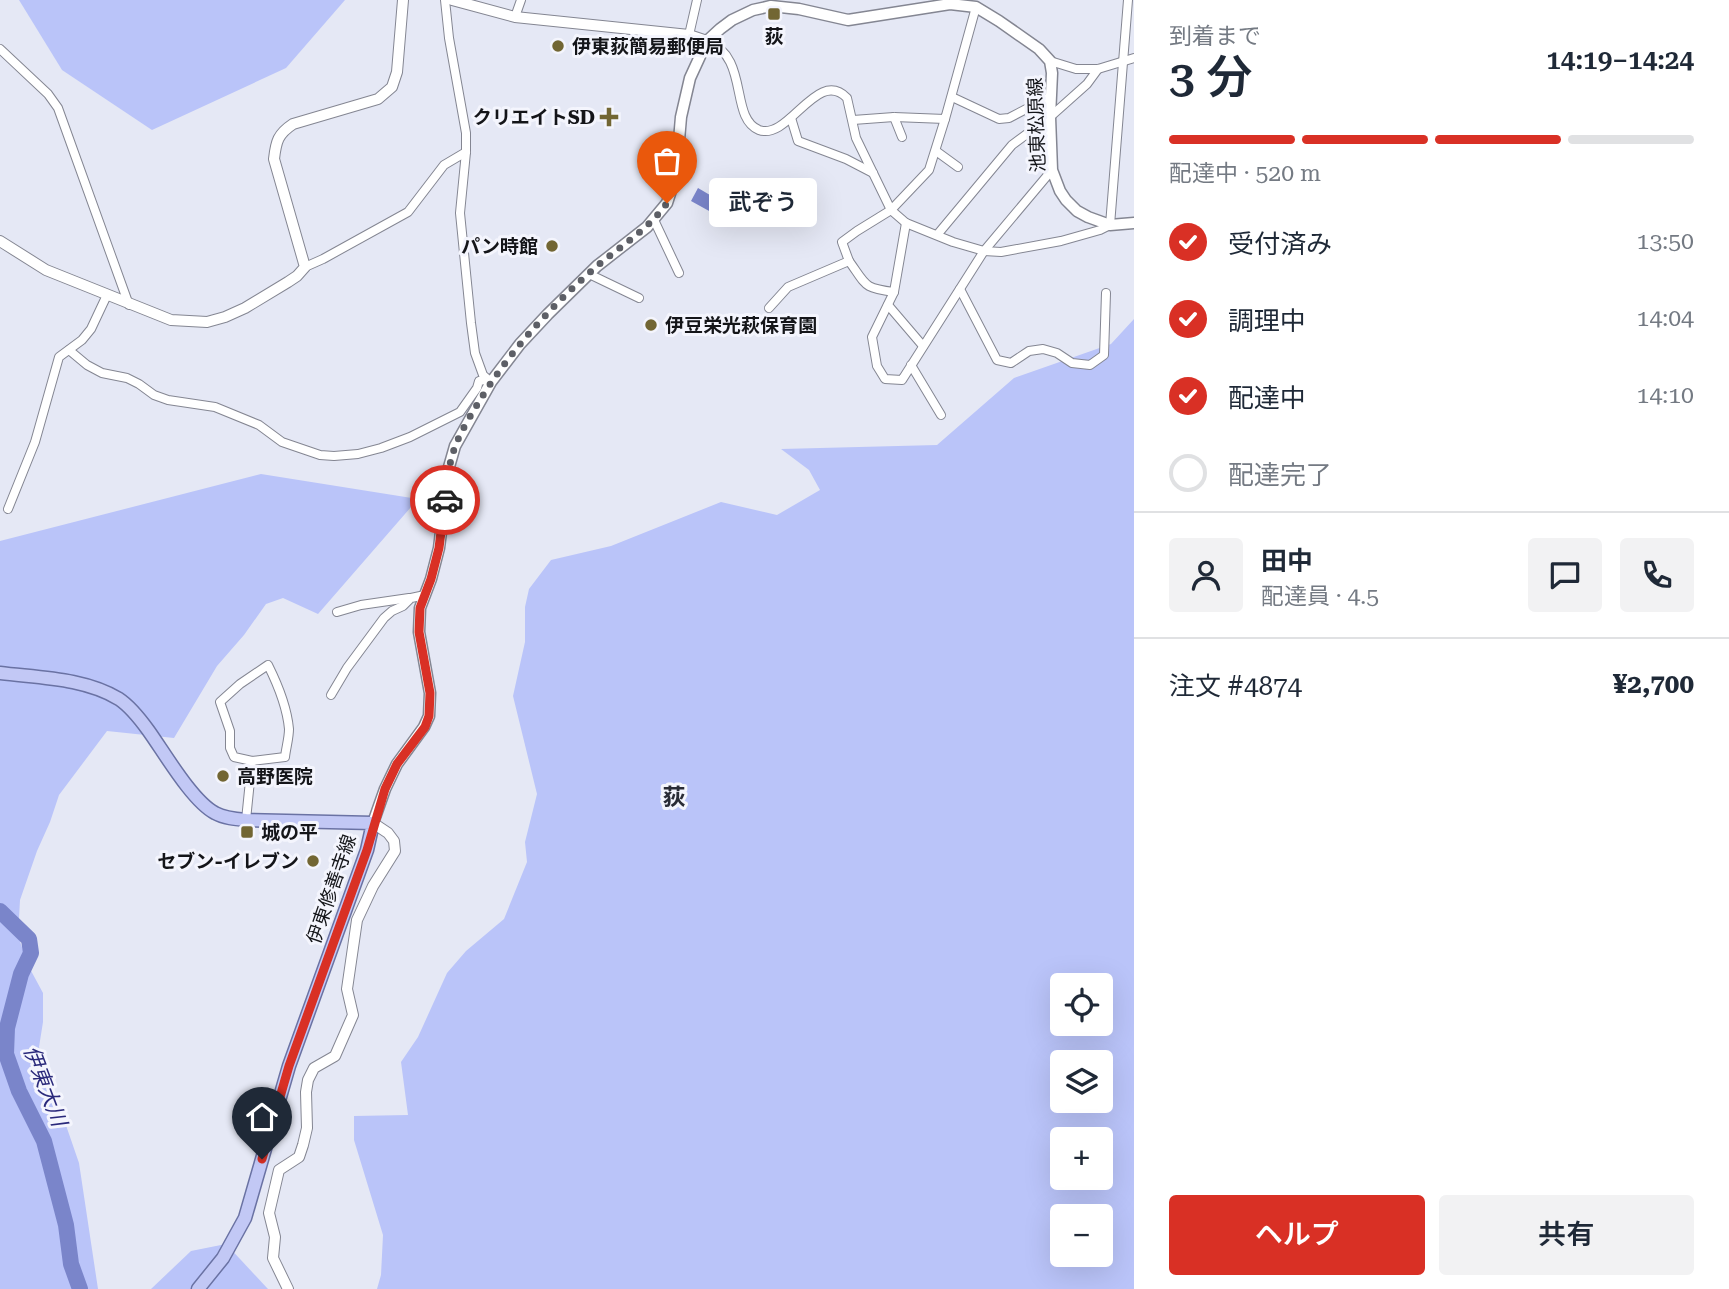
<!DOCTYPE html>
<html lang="ja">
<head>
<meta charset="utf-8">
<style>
	body { margin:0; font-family:"Roboto Serif","Noto Sans JP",serif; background:#f2f2f3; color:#1f2937; height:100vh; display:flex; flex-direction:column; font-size:26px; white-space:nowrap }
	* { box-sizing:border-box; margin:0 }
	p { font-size:23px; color:#747a83 }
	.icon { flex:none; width:38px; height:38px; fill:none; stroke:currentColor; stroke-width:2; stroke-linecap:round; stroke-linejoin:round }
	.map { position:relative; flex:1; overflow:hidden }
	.panel { display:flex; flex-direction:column; background:#fff; width:595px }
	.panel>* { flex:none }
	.fabs { position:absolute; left:1050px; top:973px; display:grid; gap:14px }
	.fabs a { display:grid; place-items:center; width:63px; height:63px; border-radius:7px; background:#fff; box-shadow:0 7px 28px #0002; font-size:35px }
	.pin { position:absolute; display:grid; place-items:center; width:60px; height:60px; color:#fff; margin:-72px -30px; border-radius:50% 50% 50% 0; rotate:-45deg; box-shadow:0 0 7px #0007 }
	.pin .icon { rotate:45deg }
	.courier { position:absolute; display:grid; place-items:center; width:70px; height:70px; margin:-35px; border:5px solid #d93025; border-radius:50%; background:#fff; color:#222; box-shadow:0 2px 9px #0007 }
	.bubble { position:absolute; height:49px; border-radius:7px; background:#fff; box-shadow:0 7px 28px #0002; font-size:23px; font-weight:600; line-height:49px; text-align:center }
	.head em { font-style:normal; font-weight:600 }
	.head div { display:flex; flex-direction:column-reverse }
	.head { display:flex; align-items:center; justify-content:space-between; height:119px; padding:0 35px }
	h1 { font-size:46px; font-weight:600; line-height:52px }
	.bar { display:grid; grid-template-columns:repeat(4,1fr); gap:10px 7px; align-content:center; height:84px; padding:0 35px }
	.bar i { height:9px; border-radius:5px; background:#e0e1e3 }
	.bar .current { background:#d93025 }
	.bar p { grid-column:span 4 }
	.line { display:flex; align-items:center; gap:18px; padding:0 35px; border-top:2px solid #e0e1e3 }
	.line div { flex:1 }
	.round { display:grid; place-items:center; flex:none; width:74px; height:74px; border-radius:7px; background:#f2f2f3 }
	ol { padding:0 35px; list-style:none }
	li { display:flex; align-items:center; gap:21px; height:77px }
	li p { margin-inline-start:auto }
	li .icon { padding:7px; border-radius:50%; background:#d93025; color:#fff; stroke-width:4 }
	li:last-child { color:#747a83 }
	li i { width:38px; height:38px; border:4px solid #e0e1e3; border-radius:50% }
	.action { display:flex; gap:14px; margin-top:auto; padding:14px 35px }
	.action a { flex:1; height:80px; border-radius:7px; background:#d93025; color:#fff; font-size:28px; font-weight:600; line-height:80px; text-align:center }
	.action a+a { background:#f2f2f3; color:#1f2937 }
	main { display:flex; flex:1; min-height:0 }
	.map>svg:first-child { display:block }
	.green { fill:#bac4f9; fill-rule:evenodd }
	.water { fill:#7a85ca }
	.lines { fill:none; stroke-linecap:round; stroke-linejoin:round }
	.river { stroke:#7a85ca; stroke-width:16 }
	.minor-casing { stroke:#848692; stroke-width:10 }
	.tertiary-casing { stroke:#848692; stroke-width:12 }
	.secondary-casing { stroke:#848692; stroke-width:13 }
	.primary-casing { stroke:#6a72a3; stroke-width:15 }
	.minor { stroke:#fff; stroke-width:8 }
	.tertiary { stroke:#fff; stroke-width:10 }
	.secondary { stroke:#fff; stroke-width:10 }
	.primary { stroke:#c2c8f5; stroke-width:12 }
	.done { stroke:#5d5f66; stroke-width:7; stroke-dasharray:0 12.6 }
	.route { stroke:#d93025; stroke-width:9 }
	.poi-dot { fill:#726633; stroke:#f4f5fd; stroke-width:2.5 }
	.labels { text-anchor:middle; stroke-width:6; stroke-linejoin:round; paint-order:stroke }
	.poi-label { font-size:19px; font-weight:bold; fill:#141519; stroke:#f4f5fd; text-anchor:start }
	.street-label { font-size:19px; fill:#141519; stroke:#f4f5fd }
	.water-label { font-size:21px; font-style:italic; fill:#2a297b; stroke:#f4f5fd }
	.quarter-label { font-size:23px; font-weight:bold; fill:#2a2c36; stroke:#f4f5fd }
</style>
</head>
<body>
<main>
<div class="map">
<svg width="1134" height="1289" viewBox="0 0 1134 1289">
	<rect width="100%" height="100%" fill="#e5e8f5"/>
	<!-- green -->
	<g class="green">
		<polygon points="19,0 345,0 286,68 152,130 62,70"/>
		<path d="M 1134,319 L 1134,1289 L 377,1289 L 381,1275 L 383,1235 L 354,1140 L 354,1116 L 408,1115 L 401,1062 L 418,1037 L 447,973 L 466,951 L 504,919 L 527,862 L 525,842 L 537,794 L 513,696 L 525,642 L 525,607 L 529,589 L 551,560 L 611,546 L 721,502 L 777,515 L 820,490 L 809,470 L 781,449 L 937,445 L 1014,378 L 1111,344 ZM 1062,985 L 1101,985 L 1101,1024 L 1062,1024 ZM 1062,1062 L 1101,1062 L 1101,1101 L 1062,1101 ZM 1062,1139 L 1101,1139 L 1101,1178 L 1062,1178 ZM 1062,1216 L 1101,1216 L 1101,1255 L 1062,1255 Z"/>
		<polygon points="261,474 418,499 318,614 283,598 266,604 244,635 217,666 174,738 107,731 59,795 50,822 37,851 20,900 18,936 29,967 43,993 43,1022 39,1047 79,1163 98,1289 0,1289 0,541"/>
		<polygon points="226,1244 268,1289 151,1289 191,1251"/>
	</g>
	<!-- water -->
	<polygon class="water" points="698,188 727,205 720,217 691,201"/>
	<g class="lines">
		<!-- river -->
		<polyline class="river" points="0,911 29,939 31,953 21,974 7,1028 6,1054 19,1091 44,1141 66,1225 71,1264 80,1289"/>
		<!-- minor casing -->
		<g class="minor-casing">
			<g id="minor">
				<polyline points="445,0 449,38 466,133 466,152 460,213 471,323 475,353 483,375 490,381"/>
				<polyline points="515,17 521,0"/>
				<polyline points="689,35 697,0"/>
				<path d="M 707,41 C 750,57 729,118 759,130 C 789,141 817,67 847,98 L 856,138 L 873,173 L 891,210 L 906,223 L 953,242 L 984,251 L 1001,252 L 1061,241 L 1100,230 L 1110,225 L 1128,0"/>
				<polyline points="0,49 48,94 58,108 129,305"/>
				<polyline points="1050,61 1076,69 1098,69 1134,58"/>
				<polyline points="952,97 999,119 1009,118 1051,96"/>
				<polyline points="894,117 902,137"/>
				<polyline points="791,118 798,141 846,159 873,173"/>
				<polyline points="853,120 894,117 945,119 976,7"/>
				<polyline points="936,151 958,167"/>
				<polyline points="654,220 679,273"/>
				<polyline points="906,223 894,292 872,337 877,366 885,379 902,380 984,251 1052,170"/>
				<polyline points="937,235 1012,145 1050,117 1087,84 1098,69"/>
				<path d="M 849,261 C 867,286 863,288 894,292"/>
				<polyline points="305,267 323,259 408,212 444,165 466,152"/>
				<polyline points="589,274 639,298"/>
				<polyline points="960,289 997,360 1011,363 1029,351 1043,349 1057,353 1072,363 1090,365 1104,355 1106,293"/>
				<polyline points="888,305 923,346"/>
				<polyline points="769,308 788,287 849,261 842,242 857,231 891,210 929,170 945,119"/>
				<polyline points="69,350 87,365 102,373 127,378 139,384 154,395 168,400 215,407 259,425 282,442 320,455 334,456 358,454 381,448 410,437 460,412 477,388 479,381 485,380 491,382"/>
				<polyline points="911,365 941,415"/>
				<polyline points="8,509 35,442 59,357 82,340 91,329 107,295"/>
				<polyline points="337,612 361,605 409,598"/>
				<polyline points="331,695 347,668 384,618 392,611 403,606 411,598 425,595"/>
				<path d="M 246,820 L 252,761 L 234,757 L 230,748 L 230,731 L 220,702 L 240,684 L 268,665 C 278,685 287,707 289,729 C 289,738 286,748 285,757 L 252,761"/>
			</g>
		</g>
		<!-- tertiary casing -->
		<g class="tertiary-casing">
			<g id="tertiary">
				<polyline points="452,0 515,17 689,35 707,41"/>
				<path d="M 0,241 L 46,270 L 171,320 L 207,322 L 225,317 L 245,308 L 288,282 L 297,276 L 305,267 L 274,159 C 276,141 278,134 293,124 L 378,99 L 392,87 L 397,72 L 403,0"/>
				<polyline points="288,1289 273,1258 275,1237 269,1213 279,1170 299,1157 303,1145 307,1128 306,1092 308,1080 314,1068 335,1056 353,1015 347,989 357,920 373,886 395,851 394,841 388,833 373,823"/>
			</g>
		</g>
		<!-- secondary casing -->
		<g class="secondary-casing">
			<polyline id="secondary" points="373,823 385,789 397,764 424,727 429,716 430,693 419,632 420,608 431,579 439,548 449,467 455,446 491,382 520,344 548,314 597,266 647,227 667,203 676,175 681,117 690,78 707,41 720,29 732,20 753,10 771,6 799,9 848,20 950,4 976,7 999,21 1039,49 1050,61 1052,73 1050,117 1052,170 1060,191 1066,200 1077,211 1088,217 1110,225 1134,223"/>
		</g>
		<!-- primary casing -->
		<g class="primary-casing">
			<path id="primary" d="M 0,673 C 40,678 84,678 119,699 C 131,707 140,719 148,730 C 164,752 192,801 215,813 C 224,818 235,819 246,820 L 373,823 L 367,850 L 289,1066 L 245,1218 L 223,1258 L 198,1289"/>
		</g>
		<!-- minor -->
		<use href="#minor" class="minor"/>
		<!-- tertiary -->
		<use href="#tertiary" class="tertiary"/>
		<!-- secondary -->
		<use href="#secondary" class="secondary"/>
		<!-- primary -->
		<use href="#primary" class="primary"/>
	</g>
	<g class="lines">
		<!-- done -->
		<path class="done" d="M 445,500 C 448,482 448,465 455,447 C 460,433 469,418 477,405 C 508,353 550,307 596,267 C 620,246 648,230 667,203"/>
		<!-- route -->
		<polyline class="route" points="262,1159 289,1066 367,850 385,789 397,764 425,727 429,716 430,693 419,632 420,608 431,579 439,548 445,500"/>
	</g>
	<!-- markers -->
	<g class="poi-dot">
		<rect x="767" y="7" width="14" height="14" rx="3.5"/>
		<circle cx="558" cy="46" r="7"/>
		<path d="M605.5 106.5h7v7h7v7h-7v7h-7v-7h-7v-7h7z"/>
		<circle cx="552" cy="246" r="7"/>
		<circle cx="651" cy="325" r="7"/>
		<circle cx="223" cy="776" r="7"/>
		<rect x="240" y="825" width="14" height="14" rx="3.5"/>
		<circle cx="313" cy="861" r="7"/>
	</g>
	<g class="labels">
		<!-- poi labels -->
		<g class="poi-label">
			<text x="774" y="43" text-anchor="middle">荻</text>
			<text x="572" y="53">伊東荻簡易郵便局</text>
			<text x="595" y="124" text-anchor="end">クリエイトSD</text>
			<text x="538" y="253" text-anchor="end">パン時館</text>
			<text x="665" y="332">伊豆栄光萩保育園</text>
			<text x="237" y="783">高野医院</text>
			<text x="261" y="839">城の平</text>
			<text x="299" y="868" text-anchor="end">セブン-イレブン</text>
		</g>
		<!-- street labels -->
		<g class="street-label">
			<text transform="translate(1036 125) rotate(-92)" y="7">池東松原線</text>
			<text transform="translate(331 889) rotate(-71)" y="7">伊東修善寺線</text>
		</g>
		<!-- water labels -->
		<g class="water-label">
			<text transform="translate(45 1086) rotate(69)" y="7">伊東大川</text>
		</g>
		<!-- quarter labels -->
		<g class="quarter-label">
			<text x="674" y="805">荻</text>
		</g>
	</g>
</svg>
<div class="fabs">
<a><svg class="icon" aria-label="locate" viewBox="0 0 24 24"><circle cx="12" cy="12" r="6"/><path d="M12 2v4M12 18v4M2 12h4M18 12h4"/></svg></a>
<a><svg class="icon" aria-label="layers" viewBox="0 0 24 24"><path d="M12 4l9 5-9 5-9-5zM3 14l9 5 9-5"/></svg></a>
<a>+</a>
<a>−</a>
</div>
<div class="pin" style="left:667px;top:203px;background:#ea580c"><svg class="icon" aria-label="bag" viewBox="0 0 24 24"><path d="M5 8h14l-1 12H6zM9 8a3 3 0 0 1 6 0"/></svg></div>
<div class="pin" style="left:262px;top:1159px;background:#1f2937"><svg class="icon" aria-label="home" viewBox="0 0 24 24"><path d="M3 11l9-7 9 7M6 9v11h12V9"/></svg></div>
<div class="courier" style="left:445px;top:500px"><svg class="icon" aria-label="car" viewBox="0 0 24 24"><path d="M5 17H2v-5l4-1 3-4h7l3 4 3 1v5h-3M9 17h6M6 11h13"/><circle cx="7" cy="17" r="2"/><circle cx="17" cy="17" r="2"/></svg></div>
<div class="bubble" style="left:709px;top:178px;width:108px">武ぞう</div>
</div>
<section class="panel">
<div class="head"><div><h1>3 分</h1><p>到着まで</p></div><em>14:19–14:24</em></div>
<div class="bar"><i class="current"></i><i class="current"></i><i class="current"></i><i></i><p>配達中 · 520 m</p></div>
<ol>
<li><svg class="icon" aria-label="check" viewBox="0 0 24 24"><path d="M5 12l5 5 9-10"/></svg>受付済み<p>13:50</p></li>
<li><svg class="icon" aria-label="check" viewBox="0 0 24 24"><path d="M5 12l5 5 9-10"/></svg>調理中<p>14:04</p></li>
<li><svg class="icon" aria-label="check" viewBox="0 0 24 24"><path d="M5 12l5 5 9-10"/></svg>配達中<p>14:10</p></li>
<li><i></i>配達完了</li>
</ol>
<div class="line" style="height:126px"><a class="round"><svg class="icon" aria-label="person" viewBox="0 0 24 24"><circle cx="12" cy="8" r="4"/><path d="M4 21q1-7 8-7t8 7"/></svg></a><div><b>田中</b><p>配達員 · 4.5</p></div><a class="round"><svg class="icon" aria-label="chat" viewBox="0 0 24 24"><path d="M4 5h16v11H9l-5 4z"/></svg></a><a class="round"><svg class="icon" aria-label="phone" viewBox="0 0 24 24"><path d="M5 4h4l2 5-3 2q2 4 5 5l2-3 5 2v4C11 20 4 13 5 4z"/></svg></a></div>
<div class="line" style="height:91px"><div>注文 #4874</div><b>¥2,700</b></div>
<div class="action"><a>ヘルプ</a><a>共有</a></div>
</section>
</main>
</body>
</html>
